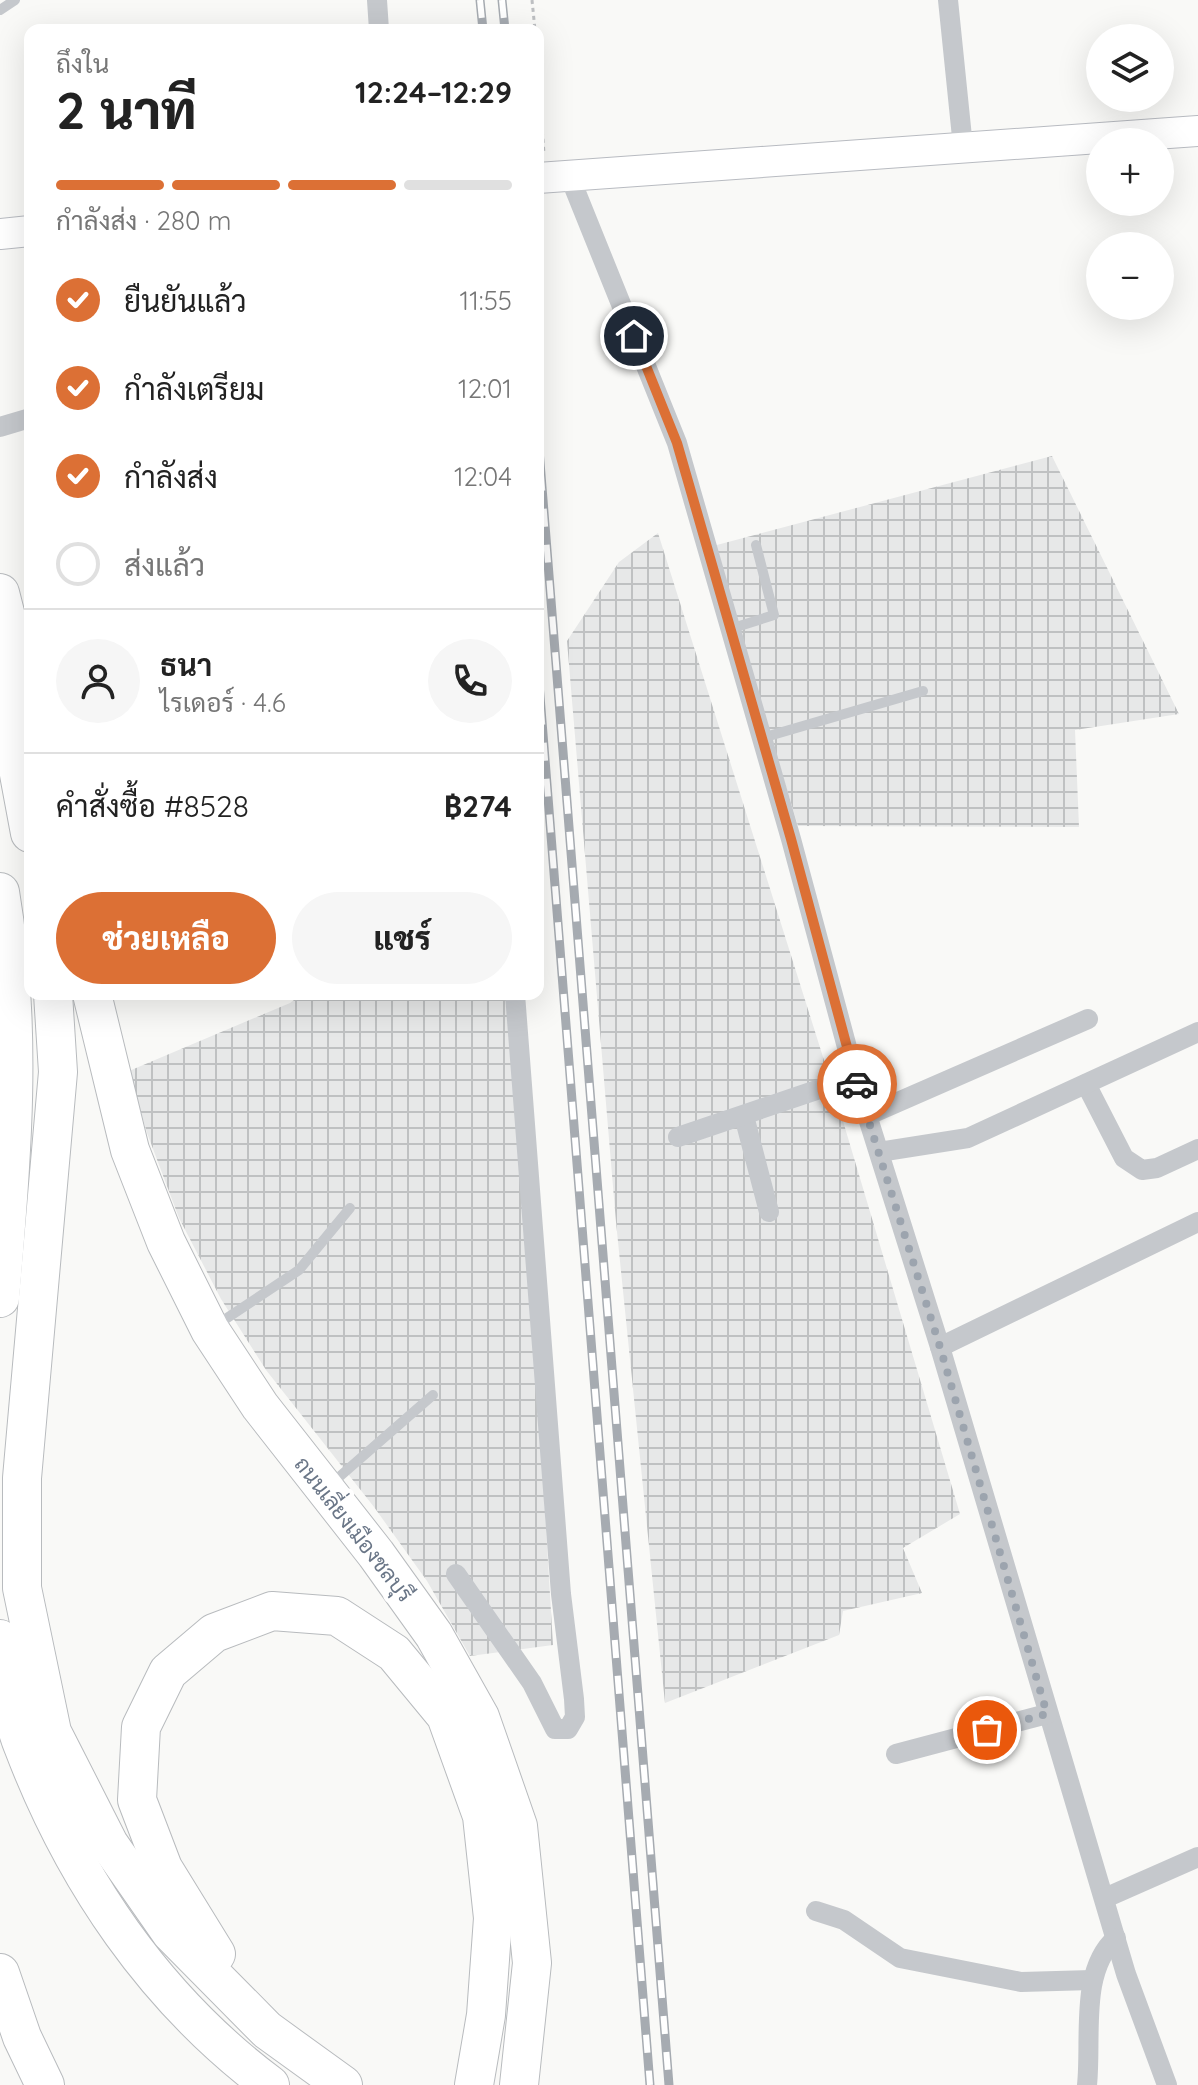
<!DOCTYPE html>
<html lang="th">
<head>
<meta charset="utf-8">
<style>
	body { margin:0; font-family:Quicksand,Sarabun,sans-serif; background:#f6f6f6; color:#222; height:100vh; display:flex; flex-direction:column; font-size:30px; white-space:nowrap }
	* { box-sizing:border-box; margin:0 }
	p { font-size:26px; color:#767676 }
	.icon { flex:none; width:44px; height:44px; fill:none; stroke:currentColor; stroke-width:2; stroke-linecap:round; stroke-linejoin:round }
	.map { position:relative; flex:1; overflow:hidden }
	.drawer { position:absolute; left:24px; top:24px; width:520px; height:976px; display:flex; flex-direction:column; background:#fff; border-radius:16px; box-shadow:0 8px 32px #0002 }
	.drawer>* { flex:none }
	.fabs { position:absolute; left:1086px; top:24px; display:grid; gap:16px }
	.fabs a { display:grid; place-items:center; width:88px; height:88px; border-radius:50%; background:#fff; box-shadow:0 8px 32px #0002; font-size:40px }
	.pin { position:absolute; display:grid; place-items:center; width:68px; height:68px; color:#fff; margin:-34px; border:4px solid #fff; border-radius:50%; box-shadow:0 2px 8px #0007 }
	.courier { position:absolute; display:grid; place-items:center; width:80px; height:80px; margin:-40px; border:6px solid #dc7035; border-radius:50%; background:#fff; color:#222; box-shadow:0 2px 10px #0007 }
	.head em { font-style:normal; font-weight:800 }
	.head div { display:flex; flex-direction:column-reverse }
	.head { display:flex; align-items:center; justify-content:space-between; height:136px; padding:0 32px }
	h1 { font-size:52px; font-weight:800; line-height:60px }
	.bar { display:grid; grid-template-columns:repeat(4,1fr); gap:12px 8px; align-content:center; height:96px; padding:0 32px }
	.bar i { height:10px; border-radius:6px; background:#e0e0e0 }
	.bar .on { background:#dc7035 }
	.bar p { grid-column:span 4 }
	.line { display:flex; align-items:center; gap:20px; padding:0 32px; border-top:2px solid #e0e0e0 }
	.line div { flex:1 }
	.round { display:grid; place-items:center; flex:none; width:84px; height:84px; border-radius:42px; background:#f6f6f6 }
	ol { padding:0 32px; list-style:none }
	li { display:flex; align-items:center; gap:24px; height:88px }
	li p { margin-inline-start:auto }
	li .icon { padding:8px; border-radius:50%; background:#dc7035; color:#fff; stroke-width:4 }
	li:last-child { color:#767676 }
	li i { width:44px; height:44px; border:4px solid #e0e0e0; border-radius:50% }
	.primary-button { display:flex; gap:16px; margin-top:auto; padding:16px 32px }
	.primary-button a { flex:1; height:92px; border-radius:48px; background:#dc7035; color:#fff; font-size:32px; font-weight:800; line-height:92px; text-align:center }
	.primary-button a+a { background:#f6f6f6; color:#222 }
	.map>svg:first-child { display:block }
	.industrial { fill:url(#industrial-grid) }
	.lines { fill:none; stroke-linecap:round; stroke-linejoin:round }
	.secondary-casing { stroke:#b8bbc1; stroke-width:32 }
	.highway-casing { stroke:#b8bbbe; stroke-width:40 }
	.path { stroke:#bdbfc2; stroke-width:3; stroke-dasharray:4 4; stroke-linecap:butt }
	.lane { stroke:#c5c8cc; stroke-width:10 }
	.street { stroke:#c5c8cc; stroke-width:20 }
	.secondary { stroke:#fff; stroke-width:30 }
	.highway { stroke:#fff; stroke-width:38 }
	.rail-casing { stroke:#a6abb1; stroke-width:9 }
	.rail { stroke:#fff; stroke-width:6; stroke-dasharray:18; stroke-linecap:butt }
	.done { stroke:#9ca4ae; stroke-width:8; stroke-dasharray:0 14.4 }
	.route { stroke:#dc7035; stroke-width:10 }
	.labels { text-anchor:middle; stroke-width:8; stroke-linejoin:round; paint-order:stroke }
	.street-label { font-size:22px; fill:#6a7687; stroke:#fff }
</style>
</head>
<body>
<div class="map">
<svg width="1198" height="2085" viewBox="0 0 1198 2085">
	<defs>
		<pattern id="industrial-grid" width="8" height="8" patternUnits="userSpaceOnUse" patternTransform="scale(2)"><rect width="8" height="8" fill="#e7e8e8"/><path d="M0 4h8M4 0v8" fill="none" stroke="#bfc1c2"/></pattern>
	</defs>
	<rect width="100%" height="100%" fill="#f9f9f7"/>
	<!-- industrial -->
	<g class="industrial">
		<polygon points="1052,456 1179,714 1075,730 1079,827 798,826 713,546"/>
		<polygon points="658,533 840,1111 960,1514 903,1548 922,1593 843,1611 839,1635 665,1703 616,1222 567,641 619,562"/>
		<polygon points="302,994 514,994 553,1645 470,1656 427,1581 374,1507 266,1370 221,1299 179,1218 147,1133 129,1071 290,1003"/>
	</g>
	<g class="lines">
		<!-- secondary casing -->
		<g class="secondary-casing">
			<g id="secondary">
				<polyline points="538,178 1198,131"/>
				<polyline points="0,234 30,231"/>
			</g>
		</g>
		<!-- highway casing -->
		<g class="highway-casing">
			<g id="highway">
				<polyline points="0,593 28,703"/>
				<polyline points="0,672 30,833"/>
				<path d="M 0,892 C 23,1027 12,1163 0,1298"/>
				<polyline points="53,994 58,1072 22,1478 22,1588 52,1732 109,1844 171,1933 267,2030 343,2085"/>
				<polyline points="92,994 130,1150 166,1242 210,1330 260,1406 376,1554 434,1635 480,1717 518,1826 532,1963 519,2085"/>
				<path d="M 0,1639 C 7,1674 10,1714 23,1746 C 74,1880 155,1999 270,2085"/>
				<polyline points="216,1954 163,1868 137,1800 141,1727 168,1672 214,1633 272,1611 337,1616 394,1653 446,1716 482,1816 493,1918 486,2015 474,2085"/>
				<polyline points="0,1973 22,2037 45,2085"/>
			</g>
		</g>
		<!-- path -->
		<g class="path">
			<polyline points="532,0 535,30"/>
			<polyline points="538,75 544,153"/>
		</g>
		<!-- lane -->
		<g class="lane">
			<polyline points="0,10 15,0"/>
			<polyline points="730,629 774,615 756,545"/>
			<polyline points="762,738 923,691"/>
			<polyline points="215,1326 299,1270 350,1208"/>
			<polyline points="331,1484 433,1395"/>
		</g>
		<!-- street -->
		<g class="street">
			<polyline points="377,0 379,30"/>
			<polyline points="948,0 963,147"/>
			<polyline points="569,175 677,443 791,839 855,1077 940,1347 1126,1974 1167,2085"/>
			<polyline points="0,427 30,418"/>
			<polyline points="1086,1084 1124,1158 1142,1170 1157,1168 1198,1149"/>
			<polyline points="744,1116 769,1212"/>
			<polyline points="866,1116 1088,1019"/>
			<polyline points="678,1137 855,1077"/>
			<polyline points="879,1152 968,1138 1198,1032"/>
			<polyline points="940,1347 1198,1222"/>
			<polyline points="456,1574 532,1683 555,1729 568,1729 575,1717 574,1699 561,1594 515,994"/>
			<polyline points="896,1754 1047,1714"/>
			<polyline points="1105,1898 1198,1857"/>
			<polyline points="816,1911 844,1920 900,1958 1021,1982 1092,1980"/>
			<path d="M 1087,2085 C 1092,2038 1079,1971 1116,1938"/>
		</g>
		<!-- secondary -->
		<use href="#secondary" class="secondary"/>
		<!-- highway -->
		<use href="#highway" class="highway"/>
		<!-- rail casing -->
		<g class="rail-casing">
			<g id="rail">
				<polyline points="480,0 483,30"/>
				<polyline points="502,0 505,30"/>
				<polyline points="538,437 669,2085"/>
				<polyline points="538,671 650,2085"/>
			</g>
		</g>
		<!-- rail -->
		<use href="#rail" class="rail"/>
	</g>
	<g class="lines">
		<!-- done -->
		<polyline class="done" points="857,1084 940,1347 1047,1714 987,1730"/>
		<!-- route -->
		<polyline class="route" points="634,336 677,443 791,839 857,1084"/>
	</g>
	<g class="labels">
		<!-- street labels -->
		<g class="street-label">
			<text transform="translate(354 1529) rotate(52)" y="8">ถนนเลี่ยงเมืองชลบุรี</text>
		</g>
	</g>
</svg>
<div class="fabs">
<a><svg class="icon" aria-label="layers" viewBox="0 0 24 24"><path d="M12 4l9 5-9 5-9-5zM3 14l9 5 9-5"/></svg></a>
<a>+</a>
<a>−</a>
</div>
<div class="pin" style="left:987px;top:1730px;background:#ea580c"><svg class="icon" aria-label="bag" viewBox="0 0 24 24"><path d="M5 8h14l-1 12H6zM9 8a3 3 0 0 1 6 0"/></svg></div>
<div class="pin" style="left:634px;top:336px;background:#1f2937"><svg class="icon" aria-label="home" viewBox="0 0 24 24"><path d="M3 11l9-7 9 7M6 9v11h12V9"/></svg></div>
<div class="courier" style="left:857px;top:1084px"><svg class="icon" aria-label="car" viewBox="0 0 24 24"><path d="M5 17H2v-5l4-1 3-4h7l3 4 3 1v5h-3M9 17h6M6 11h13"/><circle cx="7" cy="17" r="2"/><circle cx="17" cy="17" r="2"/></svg></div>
<section class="drawer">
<div class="head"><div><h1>2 นาที</h1><p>ถึงใน</p></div><em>12:24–12:29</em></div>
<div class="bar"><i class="on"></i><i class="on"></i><i class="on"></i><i></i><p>กำลังส่ง · 280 m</p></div>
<ol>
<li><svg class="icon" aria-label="check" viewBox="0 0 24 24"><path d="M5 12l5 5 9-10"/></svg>ยืนยันแล้ว<p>11:55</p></li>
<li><svg class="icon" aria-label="check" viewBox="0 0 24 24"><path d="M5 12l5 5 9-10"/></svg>กำลังเตรียม<p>12:01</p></li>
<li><svg class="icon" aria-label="check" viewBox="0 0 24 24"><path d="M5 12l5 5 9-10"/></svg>กำลังส่ง<p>12:04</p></li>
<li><i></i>ส่งแล้ว</li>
</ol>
<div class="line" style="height:144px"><a class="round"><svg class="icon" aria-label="person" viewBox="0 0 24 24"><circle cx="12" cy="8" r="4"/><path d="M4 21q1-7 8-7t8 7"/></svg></a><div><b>ธนา</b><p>ไรเดอร์ · 4.6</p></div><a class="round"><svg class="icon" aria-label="phone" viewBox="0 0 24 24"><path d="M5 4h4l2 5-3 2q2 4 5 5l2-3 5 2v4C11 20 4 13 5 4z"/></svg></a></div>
<div class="line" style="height:104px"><div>คำสั่งซื้อ #8528</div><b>฿274</b></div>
<div class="primary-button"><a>ช่วยเหลือ</a><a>แชร์</a></div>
</section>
</div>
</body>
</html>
